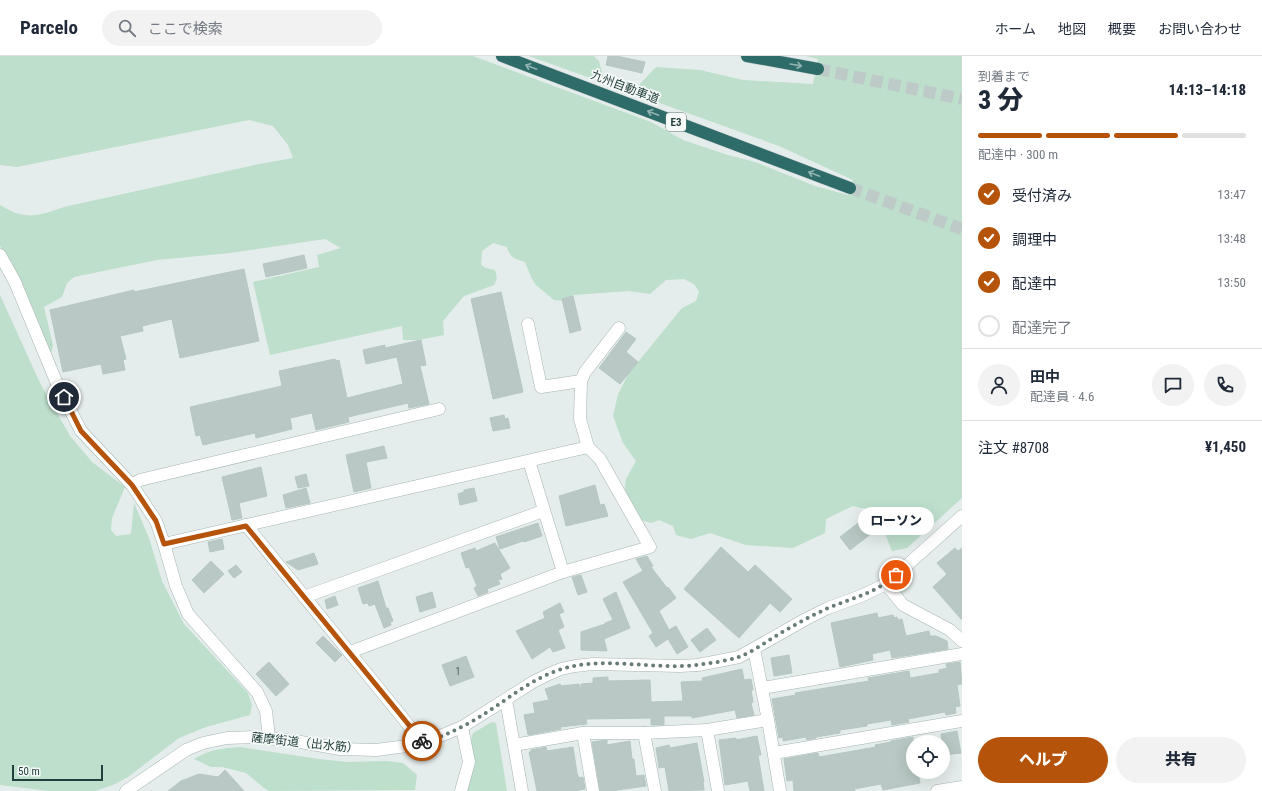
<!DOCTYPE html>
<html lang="ja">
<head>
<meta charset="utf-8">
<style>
	body { margin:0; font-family:"Roboto Condensed","Noto Sans JP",sans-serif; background:#f2f2f3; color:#1f2937; height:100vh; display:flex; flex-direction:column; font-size:15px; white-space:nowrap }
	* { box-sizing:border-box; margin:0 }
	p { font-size:13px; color:#747a83 }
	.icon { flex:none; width:22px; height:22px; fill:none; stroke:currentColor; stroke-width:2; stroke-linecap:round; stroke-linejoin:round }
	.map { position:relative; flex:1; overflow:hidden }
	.panel { display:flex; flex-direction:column; background:#fff; width:300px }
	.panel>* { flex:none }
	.controls { position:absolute; left:906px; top:679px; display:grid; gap:8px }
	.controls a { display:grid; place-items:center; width:44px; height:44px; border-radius:50%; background:#fff; box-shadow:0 4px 16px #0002; font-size:20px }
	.scale { position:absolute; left:12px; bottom:10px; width:91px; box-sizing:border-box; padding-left:4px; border:2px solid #233f3c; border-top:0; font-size:11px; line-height:14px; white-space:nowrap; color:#233f3c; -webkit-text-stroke:3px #f5faf8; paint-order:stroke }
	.pin { position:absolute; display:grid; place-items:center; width:34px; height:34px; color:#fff; margin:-17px; border:2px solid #fff; border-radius:50%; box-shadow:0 1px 4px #0007 }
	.courier { position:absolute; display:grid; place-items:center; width:40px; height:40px; margin:-20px; border:3px solid #b45309; border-radius:50%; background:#fff; color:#222; box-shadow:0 1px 5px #0007 }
	.bubble { position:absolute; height:28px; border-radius:14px; background:#fff; box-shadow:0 4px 16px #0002; font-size:13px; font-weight:800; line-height:28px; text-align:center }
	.summary em { font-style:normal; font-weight:800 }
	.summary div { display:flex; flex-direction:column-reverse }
	.summary { display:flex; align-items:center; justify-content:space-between; height:68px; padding:0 16px }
	h1 { font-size:26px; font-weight:800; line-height:30px }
	.bar { display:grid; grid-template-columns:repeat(4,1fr); gap:6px 4px; align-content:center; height:48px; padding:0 16px }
	.bar i { height:5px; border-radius:3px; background:#e0e1e3 }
	.bar .current { background:#b45309 }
	.bar p { grid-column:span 4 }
	.line { display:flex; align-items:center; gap:10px; padding:0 16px; border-top:1px solid #e0e1e3 }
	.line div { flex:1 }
	.round { display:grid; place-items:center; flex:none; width:42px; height:42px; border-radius:21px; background:#f2f2f3 }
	ol { padding:0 16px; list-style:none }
	li { display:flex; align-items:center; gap:12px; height:44px }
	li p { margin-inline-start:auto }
	li .icon { padding:4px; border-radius:50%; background:#b45309; color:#fff; stroke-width:4 }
	li:last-child { color:#747a83 }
	li i { width:22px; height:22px; border:2px solid #e0e1e3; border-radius:50% }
	.button { display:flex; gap:8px; margin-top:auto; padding:8px 16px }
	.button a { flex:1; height:46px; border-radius:24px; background:#b45309; color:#fff; font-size:16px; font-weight:800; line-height:46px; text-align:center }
	.button a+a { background:#f2f2f3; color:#1f2937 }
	header { display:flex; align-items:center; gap:24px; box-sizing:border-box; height:56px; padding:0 20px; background:#fff; border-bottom:1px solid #e0e1e3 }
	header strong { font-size:19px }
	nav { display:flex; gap:22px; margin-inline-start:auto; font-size:14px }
	.search { width:280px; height:36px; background:#f2f2f3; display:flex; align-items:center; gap:10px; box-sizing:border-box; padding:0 14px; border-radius:22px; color:#747a83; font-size:15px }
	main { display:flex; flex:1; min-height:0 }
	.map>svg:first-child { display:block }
	.green { fill:#bddfcb }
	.building { fill:#b9c8c4; stroke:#b6c7c3 }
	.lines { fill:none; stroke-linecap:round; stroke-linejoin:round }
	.highway-tunnel { stroke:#bdcac8; stroke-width:12; stroke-dasharray:12 6; stroke-linecap:butt }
	.minor-casing { stroke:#a6b5b3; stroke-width:13 }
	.highway-casing { stroke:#c1c9c8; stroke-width:13 }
	.minor { stroke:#fff; stroke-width:12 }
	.highway { stroke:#2e6c6a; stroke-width:12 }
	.oneway { stroke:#92b3b1 }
	.done { stroke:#677c79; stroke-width:4; stroke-dasharray:0 7.2 }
	.route { stroke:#b45309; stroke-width:5 }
	.labels { text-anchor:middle; stroke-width:3.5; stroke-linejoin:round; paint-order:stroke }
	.number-label { font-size:10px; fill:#48615e }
	.shield { fill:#f5faf8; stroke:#627774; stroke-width:1 }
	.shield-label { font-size:11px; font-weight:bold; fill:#233f3c }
	.street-label { font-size:12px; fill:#233f3c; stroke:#f5faf8 }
</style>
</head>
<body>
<header>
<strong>Parcelo</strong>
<div class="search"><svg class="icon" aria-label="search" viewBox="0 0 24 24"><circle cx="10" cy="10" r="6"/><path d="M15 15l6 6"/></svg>ここで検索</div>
<nav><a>ホーム</a><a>地図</a><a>概要</a><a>お問い合わせ</a></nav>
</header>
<main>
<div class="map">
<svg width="962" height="735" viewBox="0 0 962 735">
	<rect width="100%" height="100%" fill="#e4edeb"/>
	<!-- green -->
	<g class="green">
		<path d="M 0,0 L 473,0 L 651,66 L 683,84 L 728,99 L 755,106 L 815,130 L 848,139 L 853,124 L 779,90 L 529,0 L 594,0 L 599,5 L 603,21 L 638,30 L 656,11 L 700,14 L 743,24 L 813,28 L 818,3 L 806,0 L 962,0 L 962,442 L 907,492 L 892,495 L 876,455 L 853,450 L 826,463 L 825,477 L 793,492 L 746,489 L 710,477 L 691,483 L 676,479 L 673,470 L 659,464 L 651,467 L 638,463 L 624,438 L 626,423 L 636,405 L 623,387 L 613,360 L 618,338 L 629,317 L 682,252 L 696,245 L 699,236 L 694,228 L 684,223 L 666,224 L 650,238 L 629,235 L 574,239 L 565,245 L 554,244 L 536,229 L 531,221 L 525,206 C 515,203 510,202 507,191 L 493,187 L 482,195 L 481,209 L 486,212 L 495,214 L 497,222 L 494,229 L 464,240 L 443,265 L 444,279 L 419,284 L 403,284 L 402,270 L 270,299 L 253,226 L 319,211 L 317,199 L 341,192 L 325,183 L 230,197 L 157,204 L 74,221 L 67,227 L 62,241 L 44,251 L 53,289 L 51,298 L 23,230 L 0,190 L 0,149 C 25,165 38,160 64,151 L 259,108 L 293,102 L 288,89 L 273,70 L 249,64 L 17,111 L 0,109 Z"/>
		<polygon points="0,239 40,327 70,380 92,406 125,431 112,462 111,474 116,480 131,478 134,447 149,482 162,525 184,568 248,637 252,649 250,659 206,671 179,682 128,721 113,729 95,735 49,735 0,729"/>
		<polygon points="492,666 496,667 507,735 467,735 475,707 470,688 473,677"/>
		<path d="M 240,691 L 319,703 L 347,706 L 386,705 L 403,707 L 417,719 L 415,734 L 269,735 L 264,732 L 246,717 L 222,711 L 211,711 L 194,703 C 208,694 223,692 240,691 Z"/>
	</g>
	<!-- building -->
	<g class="building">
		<polygon points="608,0 616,0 645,6 642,17 606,9"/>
		<polygon points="304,199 307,212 266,221 263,208"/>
		<polygon points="244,213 259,285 180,302 172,263 142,270 143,275 120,280 126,303 123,304 125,314 103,318 101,308 63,316 50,254 134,234 134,236"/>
		<polygon points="501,236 523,336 493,343 471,243"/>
		<polygon points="573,240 581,274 570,277 562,243"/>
		<polygon points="626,276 636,283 626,296 638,306 620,328 599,312"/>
		<polygon points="421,284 426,309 420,310 429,348 409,352 408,347 348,361 349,366 316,374 312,357 290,362 292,373 256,382 255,377 203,389 200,379 196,380 190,351 282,330 279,315 335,303 336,305 339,304 347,342 403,328 397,301 366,308 363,294 385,289 385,292"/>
		<polygon points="504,359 505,363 508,362 510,372 493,375 490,362"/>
		<polygon points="384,390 387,402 366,406 371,432 354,436 346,399"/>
		<polygon points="261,411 267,440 239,447 242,462 232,464 222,421"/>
		<polygon points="306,418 309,430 298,432 295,421"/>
		<polygon points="595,429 600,449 604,448 608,460 566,470 559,440"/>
		<polygon points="306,432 310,447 286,452 283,439"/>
		<polygon points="474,432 477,445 460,449 458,438 464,436 464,434"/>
		<polygon points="862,464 872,477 850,494 840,481"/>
		<polygon points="538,467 542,480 524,486 523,485 500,493 496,481"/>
		<polygon points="222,483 224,493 210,496 208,486"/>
		<polygon points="495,487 510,512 500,518 502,523 498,524 500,528 487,533 488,536 478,540 474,532 477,530 469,511 466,512 461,497 475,492 476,495"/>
		<polygon points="721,491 748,516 755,509 792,543 780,556 770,547 739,582 684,533"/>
		<polygon points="955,492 958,495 962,492 962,564 933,531 947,518 937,507"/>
		<polygon points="314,497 318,508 298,514 286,506"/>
		<polygon points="647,500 653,510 651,511 667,532 668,531 676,542 659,555 669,574 676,570 688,591 677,598 668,583 656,591 649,580 653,577 623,526 643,515 636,503"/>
		<polygon points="211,505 224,518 204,537 192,524"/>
		<polygon points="236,509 242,516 234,522 228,515"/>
		<polygon points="581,519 587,536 578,539 572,521"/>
		<polygon points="378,525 386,552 388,552 393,565 390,566 391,569 384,572 375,548 369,550 368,547 363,548 358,532"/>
		<polygon points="432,536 436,551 420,556 416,541"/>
		<polygon points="616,536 630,572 604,583 607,595 581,594 581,576 605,568 605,567 613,564 603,543"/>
		<polygon points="335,540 338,549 327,553 325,544"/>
		<polygon points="560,547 564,556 559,558 564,571 558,574 565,592 553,596 550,591 532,603 516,575 545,562 543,556"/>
		<polygon points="877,557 878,562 893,559 894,562 897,561 898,564 902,563 906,580 929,575 930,580 936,580 947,585 948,593 892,602 890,594 872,598 873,604 840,611 831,567"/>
		<polygon points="707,572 716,584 700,596 691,584"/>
		<polygon points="323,580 342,599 335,606 316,587"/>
		<polygon points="789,599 792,617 774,620 771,602"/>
		<polygon points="466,600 474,621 450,630 442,609"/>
		<polygon points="269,606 289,628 276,640 256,618"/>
		<polygon points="960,606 962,628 957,629 960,650 955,651 956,657 946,659 945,656 908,663 909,666 892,669 891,664 867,668 867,670 840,674 840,677 816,681 816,682 807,684 806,681 783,685 783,681 779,682 772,643 796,639 795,637 869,625 868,622 909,615 910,622 939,617 939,614 947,612 946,608"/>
		<polygon points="742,613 744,624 751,623 753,634 751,634 753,646 751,647 754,659 737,662 735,654 692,662 692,660 664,660 664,669 651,669 651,662 586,663 587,668 560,671 561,673 528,679 524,659 535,657 533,647 549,644 545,633 560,628 561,630 579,628 581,636 581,628 593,627 593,622 608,621 608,625 650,624 651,646 683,645 681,626 703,625 702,622"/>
		<polygon points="957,675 961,697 944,699 943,686 942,686 941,678"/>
		<polygon points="757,680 761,699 758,699 764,735 750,735 748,725 725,729 719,684 736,682 736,684"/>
		<polygon points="913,681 913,716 918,716 920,727 883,734 881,728 854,733 855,735 794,735 793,724 787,725 784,703 818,697 819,701 876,691 875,689 891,686 891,685"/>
		<polygon points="607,684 607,689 630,685 632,703 634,703 636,720 644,719 646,730 617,734 617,735 600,735 592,686"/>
		<polygon points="697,687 704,726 703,726 704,734 669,735 665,711 659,712 656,692 669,689 670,692"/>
		<polygon points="546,691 547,695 573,691 577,717 579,722 583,721 585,733 575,735 537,735 529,696 531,696 531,694"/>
		<polygon points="225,714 244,735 168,735 181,725 199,718 218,721"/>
	</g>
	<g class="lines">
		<!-- highway-tunnel -->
		<g class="highway-tunnel">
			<polyline points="818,13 962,43"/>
			<polyline points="850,132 962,173"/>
		</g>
		<!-- minor casing -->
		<g class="minor-casing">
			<g id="minor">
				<polyline points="0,199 15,226 58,330 81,375 132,429 156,465 164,488 176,530 188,558 257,636 266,655 269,682"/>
				<polyline points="528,268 541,331 581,325"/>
				<polyline points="529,405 563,516"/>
				<polyline points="132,429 140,424 439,353"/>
				<polyline points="246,469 423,687"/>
				<polyline points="164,488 588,391"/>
				<polyline points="886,528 903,549 950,574 962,585"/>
				<polyline points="304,541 543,455"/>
				<polyline points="754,593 768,664 780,735"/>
				<polyline points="350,596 563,516 650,491 600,403 588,391 580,363 581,325 585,316 619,272"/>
				<polyline points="762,632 962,598"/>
				<polyline points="506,644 522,735"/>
				<polyline points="707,674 718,735"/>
				<polyline points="583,677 593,735"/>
				<polyline points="644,677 655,735"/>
				<polyline points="514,689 583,677 644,677 707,674 768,664"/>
				<polyline points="774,697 962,665"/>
				<polyline points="126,735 186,694 203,687 227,682 255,681 295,685 340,693 376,694 407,690 423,687 462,671 533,626 549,618 561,613 575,610 593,608 680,610 698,609 739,601 806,563 828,552 861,540 886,528 962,460"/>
				<polyline points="461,735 469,706 462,671"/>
				<polyline points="937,735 962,731"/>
			</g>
		</g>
		<!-- highway casing -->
		<g class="highway-casing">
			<g id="highway">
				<polyline points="502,0 850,132"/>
				<polyline points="747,0 818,13"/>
			</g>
		</g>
		<!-- minor -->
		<use href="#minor" class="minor"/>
		<!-- highway -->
		<use href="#highway" class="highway"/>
	</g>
	<!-- one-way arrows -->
	<defs><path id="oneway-shaft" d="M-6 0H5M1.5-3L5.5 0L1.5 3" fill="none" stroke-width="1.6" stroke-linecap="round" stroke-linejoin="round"/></defs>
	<g class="oneway">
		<use href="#oneway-shaft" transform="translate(796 9) rotate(10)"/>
		<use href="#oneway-shaft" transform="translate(531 11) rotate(-159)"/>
		<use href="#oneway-shaft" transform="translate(653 57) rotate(-159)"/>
		<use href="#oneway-shaft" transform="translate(814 118) rotate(-159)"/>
	</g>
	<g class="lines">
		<!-- done -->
		<path class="done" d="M 422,685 L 423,687 C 444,680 463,671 481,660 C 507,644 532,622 562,613 C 605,600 652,614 697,609 C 711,607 726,605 739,601 C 752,596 764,587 776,580 C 792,570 809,561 826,553 C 851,542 875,538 896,519"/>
		<!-- route -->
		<polyline class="route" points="64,341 81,375 132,429 156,465 164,488 246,470 422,685"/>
	</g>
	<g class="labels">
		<!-- number labels -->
		<g class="number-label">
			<text x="458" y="619">1</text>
		</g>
		<!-- shield labels -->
		<rect class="shield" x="666" y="57" width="20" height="18" rx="3"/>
		<g class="shield-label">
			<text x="676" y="70">E3</text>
		</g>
		<!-- street labels -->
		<g class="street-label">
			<text transform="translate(625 31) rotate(21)" y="4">九州自動車道</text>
			<text transform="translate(305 687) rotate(6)" y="4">薩摩街道（出水筋）</text>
		</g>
	</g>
</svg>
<div class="controls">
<a><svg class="icon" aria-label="locate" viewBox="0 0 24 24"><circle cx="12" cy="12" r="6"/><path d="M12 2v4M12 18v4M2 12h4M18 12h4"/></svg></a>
</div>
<div class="scale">50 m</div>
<div class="pin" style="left:896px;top:519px;background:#ea580c"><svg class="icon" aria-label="bag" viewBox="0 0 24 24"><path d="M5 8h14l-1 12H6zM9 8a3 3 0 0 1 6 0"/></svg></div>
<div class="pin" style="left:64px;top:341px;background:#1f2937"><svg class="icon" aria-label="home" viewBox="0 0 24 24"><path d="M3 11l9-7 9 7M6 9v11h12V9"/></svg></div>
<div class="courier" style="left:422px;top:685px"><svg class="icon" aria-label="bike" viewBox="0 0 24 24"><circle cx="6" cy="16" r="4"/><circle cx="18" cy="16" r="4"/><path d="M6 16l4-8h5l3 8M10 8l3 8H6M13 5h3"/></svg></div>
<div class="bubble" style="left:858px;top:451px;width:76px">ローソン</div>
</div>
<section class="panel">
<div class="summary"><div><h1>3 分</h1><p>到着まで</p></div><em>14:13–14:18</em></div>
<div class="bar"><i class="current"></i><i class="current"></i><i class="current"></i><i></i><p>配達中 · 300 m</p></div>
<ol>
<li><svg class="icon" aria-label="check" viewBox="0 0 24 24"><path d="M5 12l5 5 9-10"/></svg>受付済み<p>13:47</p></li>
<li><svg class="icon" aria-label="check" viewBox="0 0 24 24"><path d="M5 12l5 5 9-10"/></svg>調理中<p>13:48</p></li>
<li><svg class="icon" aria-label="check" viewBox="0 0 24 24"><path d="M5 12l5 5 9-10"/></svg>配達中<p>13:50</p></li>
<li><i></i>配達完了</li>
</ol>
<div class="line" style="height:72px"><a class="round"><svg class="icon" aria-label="person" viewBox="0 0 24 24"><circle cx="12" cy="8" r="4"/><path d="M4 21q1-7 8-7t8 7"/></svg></a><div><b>田中</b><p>配達員 · 4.6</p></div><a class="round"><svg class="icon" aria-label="chat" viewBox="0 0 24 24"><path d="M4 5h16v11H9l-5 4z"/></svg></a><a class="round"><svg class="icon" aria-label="phone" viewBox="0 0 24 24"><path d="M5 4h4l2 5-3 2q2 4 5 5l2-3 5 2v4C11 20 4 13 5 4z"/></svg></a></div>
<div class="line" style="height:52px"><div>注文 #8708</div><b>¥1,450</b></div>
<div class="button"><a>ヘルプ</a><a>共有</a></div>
</section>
</main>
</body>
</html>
